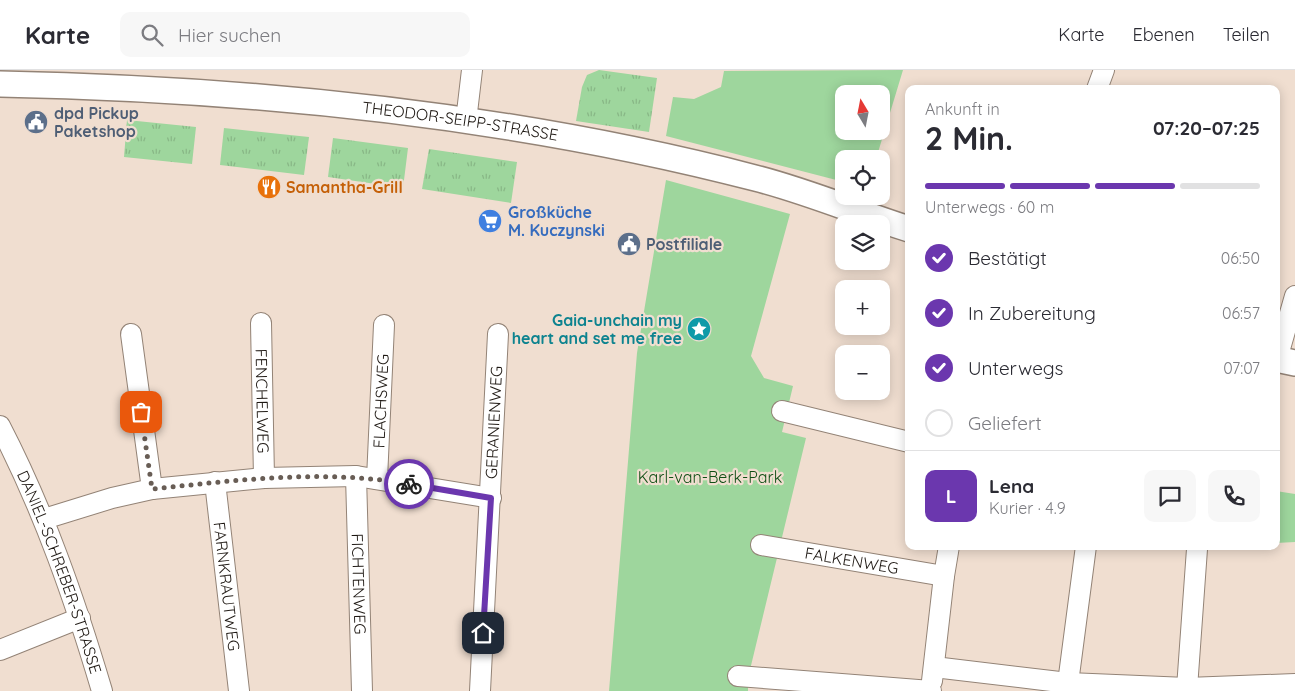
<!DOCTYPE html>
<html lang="de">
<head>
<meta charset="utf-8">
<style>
	body { margin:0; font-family:Quicksand,sans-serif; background:#f7f7f7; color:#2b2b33; height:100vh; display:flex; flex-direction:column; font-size:19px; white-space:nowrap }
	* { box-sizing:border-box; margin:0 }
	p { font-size:16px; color:#7c7c81 }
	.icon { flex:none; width:28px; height:28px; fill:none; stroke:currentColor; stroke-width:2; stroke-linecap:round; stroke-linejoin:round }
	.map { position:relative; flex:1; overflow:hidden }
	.drawer { position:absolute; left:905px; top:15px; width:375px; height:465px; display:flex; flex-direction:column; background:#fff; border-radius:10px; box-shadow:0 2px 12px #0003 }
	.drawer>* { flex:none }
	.needle { width:32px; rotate:350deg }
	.controls { position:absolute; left:835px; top:15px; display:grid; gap:10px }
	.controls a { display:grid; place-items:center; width:55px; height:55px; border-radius:10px; background:#fff; box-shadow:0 2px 12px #0003; font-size:25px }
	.pin { position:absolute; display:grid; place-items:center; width:42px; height:42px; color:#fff; margin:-21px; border-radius:10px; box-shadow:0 2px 8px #0006 }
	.courier { position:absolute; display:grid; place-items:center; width:50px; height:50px; margin:-25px; border:4px solid #6b37ae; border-radius:50%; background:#fff; color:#222; box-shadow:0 1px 6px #0007 }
	.summary em { font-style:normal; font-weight:700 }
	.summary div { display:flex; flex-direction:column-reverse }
	.summary { display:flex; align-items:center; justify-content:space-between; height:85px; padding:0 20px }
	h1 { font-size:32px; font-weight:700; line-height:38px }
	.bar { display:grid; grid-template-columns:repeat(4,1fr); gap:8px 5px; align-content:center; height:60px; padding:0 20px }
	.bar i { height:6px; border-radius:4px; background:#e1e1e2 }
	.bar .selected { background:#6b37ae }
	.bar p { grid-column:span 4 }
	.line { display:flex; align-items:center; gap:12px; padding:0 20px; border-top:1px solid #e1e1e2 }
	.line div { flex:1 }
	.round { display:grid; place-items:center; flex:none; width:52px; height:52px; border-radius:10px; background:#f7f7f7 }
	ol { padding:0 20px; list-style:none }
	li { display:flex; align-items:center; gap:15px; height:55px }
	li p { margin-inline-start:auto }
	li .icon { padding:5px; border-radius:50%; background:#6b37ae; color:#fff; stroke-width:4 }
	li:last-child { color:#7c7c81 }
	li i { width:28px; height:28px; border:2px solid #e1e1e2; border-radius:50% }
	header { display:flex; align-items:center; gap:30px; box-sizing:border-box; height:70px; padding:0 25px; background:#fff; border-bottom:1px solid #e1e1e2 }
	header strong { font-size:24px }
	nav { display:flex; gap:28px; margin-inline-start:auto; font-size:18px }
	.search { width:350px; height:45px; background:#f7f7f7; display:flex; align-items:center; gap:12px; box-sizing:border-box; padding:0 18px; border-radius:10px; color:#7c7c81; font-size:19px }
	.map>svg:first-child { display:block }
	.grass { fill:url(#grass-tufts) }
	.park { fill:#9ed69d; fill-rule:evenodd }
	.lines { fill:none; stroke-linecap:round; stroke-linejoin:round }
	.minor-casing { stroke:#938376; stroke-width:22 }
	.tertiary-casing { stroke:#938376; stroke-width:28 }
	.minor { stroke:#fff; stroke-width:20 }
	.tertiary { stroke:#fff; stroke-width:25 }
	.done { stroke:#685d55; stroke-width:5; stroke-dasharray:0 9 }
	.route { stroke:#6b37ae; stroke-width:6 }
	.labels { text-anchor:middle; stroke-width:4.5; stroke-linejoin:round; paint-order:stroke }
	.service-label { font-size:16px; font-weight:bold; fill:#4e5e75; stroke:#f0ded0; text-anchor:start }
	.street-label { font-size:16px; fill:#1e1813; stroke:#f0ded0 }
	.food-label { font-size:16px; font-weight:bold; fill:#c56008; stroke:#f0ded0; text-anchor:start }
	.shop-label { font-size:16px; font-weight:bold; fill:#366cbe; stroke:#f0ded0; text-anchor:start }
	.culture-label { font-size:16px; font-weight:bold; fill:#0d838f; stroke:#f0ded0; text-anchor:end }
	.park-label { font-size:16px; fill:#104f15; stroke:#f0ded0 }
</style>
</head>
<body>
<header>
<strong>Karte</strong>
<div class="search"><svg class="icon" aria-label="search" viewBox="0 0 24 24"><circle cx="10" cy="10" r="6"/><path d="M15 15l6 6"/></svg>Hier suchen</div>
<nav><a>Karte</a><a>Ebenen</a><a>Teilen</a></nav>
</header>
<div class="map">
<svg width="1295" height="621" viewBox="0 0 1295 621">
	<defs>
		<pattern id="grass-tufts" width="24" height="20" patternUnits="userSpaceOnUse" patternTransform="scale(1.25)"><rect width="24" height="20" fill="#9ed69d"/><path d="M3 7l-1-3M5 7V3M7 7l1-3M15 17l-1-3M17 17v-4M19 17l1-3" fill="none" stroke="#88b786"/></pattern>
	</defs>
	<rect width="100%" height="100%" fill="#f0ded0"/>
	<!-- grass -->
	<g class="grass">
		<polygon points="599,0 657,8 649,62 576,51 582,17 587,5"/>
		<polygon points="127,50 196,57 192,94 124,87"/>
		<polygon points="224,58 309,67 304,105 220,95"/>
		<polygon points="333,68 408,78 403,118 328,107"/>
		<polygon points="429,79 517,92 511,133 422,119"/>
	</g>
	<!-- park -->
	<g class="park">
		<path d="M 903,0 L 876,89 L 844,89 L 844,112 L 666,66 L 673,27 L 694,29 L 721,17 L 724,1 ZM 844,24 L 881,24 L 881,61 L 844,61 Z"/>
		<polygon points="666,110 790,144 751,286 764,308 793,316 782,362 806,368 748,608 748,621 609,621 637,283"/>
		<polygon points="1276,421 1295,424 1295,472 1276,473"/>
	</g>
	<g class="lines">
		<!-- minor casing -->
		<g class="minor-casing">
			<g id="minor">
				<polyline points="1097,19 1104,0"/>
				<polyline points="466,51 472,0"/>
				<path id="s1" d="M 261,253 L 264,408"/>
				<polyline points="131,264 152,419"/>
				<polyline points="1277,289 1295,226"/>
				<polyline points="782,341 909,372"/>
				<path id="s2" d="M 0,356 C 44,441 75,530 102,621"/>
				<path id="s3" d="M 356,406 L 362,621"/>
				<path id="s4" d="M 377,409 L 384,255"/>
				<path id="s5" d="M 215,412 L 239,621"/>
				<polyline points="44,449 112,428 152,419 264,408 356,406 491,428"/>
				<path id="s6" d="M 761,475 L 944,506"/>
				<polyline points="0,580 80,548"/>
				<polyline points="934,597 1068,613 1187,618 1295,614"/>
				<polyline points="738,606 931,621"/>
				<polyline points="932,611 944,506 949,476"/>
				<polyline points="1068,613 1086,476"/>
				<polyline points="1187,618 1197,479"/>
				<path id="s7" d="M 480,621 L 498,264"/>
			</g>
		</g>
		<!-- tertiary casing -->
		<g class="tertiary-casing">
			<g id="tertiary">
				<path id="s8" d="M 0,14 C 253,19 509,44 755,108 C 807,121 858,143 909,159"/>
				<polyline points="1276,289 1295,293"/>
			</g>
		</g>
		<!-- minor -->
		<use href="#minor" class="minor"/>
		<!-- tertiary -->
		<use href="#tertiary" class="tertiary"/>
	</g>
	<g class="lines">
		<!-- done -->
		<path class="done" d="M 141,342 L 152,419 C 238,410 324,399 409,414"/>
		<!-- route -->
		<polyline class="route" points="409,414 491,428 483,563"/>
	</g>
	<!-- icons -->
	<defs>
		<g id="civic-disc" transform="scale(1.25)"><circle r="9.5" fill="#5c6f8a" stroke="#f0ded0"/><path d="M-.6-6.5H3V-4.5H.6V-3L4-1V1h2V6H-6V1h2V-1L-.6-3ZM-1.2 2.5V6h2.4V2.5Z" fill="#fff"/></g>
		<g id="restaurant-disc" transform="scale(1.25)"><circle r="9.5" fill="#e8710a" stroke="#f0ded0"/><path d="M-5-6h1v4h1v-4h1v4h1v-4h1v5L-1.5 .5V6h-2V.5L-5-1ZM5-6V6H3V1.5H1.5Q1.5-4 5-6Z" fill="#fff"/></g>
		<g id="supermarket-disc" transform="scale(1.25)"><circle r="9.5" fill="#3f7fe0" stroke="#f0ded0"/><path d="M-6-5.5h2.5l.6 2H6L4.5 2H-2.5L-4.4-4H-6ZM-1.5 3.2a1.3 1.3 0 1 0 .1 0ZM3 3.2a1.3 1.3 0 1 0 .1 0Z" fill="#fff"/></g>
		<g id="sight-disc" transform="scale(1.25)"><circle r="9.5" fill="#0f9aa8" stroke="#f0ded0"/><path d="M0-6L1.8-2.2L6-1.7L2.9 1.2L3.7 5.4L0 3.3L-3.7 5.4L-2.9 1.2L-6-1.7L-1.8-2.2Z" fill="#fff"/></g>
	</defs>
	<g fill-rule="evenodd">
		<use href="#civic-disc" x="36" y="52"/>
		<use href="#restaurant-disc" x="269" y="117"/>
		<use href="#supermarket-disc" x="490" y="151"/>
		<use href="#civic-disc" x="629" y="174"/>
		<use href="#sight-disc" x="699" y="259"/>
	</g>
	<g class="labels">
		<!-- service labels -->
		<g class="service-label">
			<text x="54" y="49">dpd Pickup<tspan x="54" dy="18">Paketshop</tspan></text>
			<text x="646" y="180">Postfiliale</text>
		</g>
		<!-- street labels -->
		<g class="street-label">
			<text dy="6" stroke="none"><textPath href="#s8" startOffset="462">THEODOR-SEIPP-STRASSE</textPath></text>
			<text dy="6" stroke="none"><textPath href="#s1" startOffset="78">FENCHELWEG</textPath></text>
			<text dy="6" stroke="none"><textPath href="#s4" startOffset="78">FLACHSWEG</textPath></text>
			<text dy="6" stroke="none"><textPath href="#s7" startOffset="269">GERANIENWEG</textPath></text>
			<text dy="6" stroke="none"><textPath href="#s6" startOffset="92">FALKENWEG</textPath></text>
			<text dy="6" stroke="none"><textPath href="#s2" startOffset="158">DANIEL-SCHREBER-STRASSE</textPath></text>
			<text dy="6" stroke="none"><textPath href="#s3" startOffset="108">FICHTENWEG</textPath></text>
			<text dy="6" stroke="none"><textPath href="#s5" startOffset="105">FARNKRAUTWEG</textPath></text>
		</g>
		<!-- food labels -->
		<g class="food-label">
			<text x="286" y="123">Samantha-Grill</text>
		</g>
		<!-- shop labels -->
		<g class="shop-label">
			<text x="508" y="148">Großküche<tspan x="508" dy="18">M. Kuczynski</tspan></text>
		</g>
		<!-- culture labels -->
		<g class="culture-label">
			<text x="682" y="256">Gaia-unchain my<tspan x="682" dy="18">heart and set me free</tspan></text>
		</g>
		<!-- park labels -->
		<g class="park-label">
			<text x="710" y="413">Karl-van-Berk-Park</text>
		</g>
	</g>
</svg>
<div class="controls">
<a><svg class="needle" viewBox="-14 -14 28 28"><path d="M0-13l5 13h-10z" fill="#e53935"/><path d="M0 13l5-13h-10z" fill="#7c7c81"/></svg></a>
<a><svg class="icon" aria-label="locate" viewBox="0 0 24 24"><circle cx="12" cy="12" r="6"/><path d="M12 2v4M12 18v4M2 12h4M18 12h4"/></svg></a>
<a><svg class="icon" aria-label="layers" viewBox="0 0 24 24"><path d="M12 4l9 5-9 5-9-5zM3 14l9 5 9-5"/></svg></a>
<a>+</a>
<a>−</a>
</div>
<div class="pin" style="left:141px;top:342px;background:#ea580c"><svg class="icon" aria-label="bag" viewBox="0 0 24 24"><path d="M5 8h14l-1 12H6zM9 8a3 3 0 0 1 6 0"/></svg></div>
<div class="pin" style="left:483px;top:563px;background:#1f2937"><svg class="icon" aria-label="home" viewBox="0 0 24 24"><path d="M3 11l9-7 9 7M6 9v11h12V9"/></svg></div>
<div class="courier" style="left:409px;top:414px"><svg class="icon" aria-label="bike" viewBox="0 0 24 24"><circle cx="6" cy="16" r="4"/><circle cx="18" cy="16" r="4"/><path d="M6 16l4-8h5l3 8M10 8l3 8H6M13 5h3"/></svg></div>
<section class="drawer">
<div class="summary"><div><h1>2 Min.</h1><p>Ankunft in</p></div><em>07:20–07:25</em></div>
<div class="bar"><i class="selected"></i><i class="selected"></i><i class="selected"></i><i></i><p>Unterwegs · 60 m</p></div>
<ol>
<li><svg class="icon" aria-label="check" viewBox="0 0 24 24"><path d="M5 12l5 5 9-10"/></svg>Bestätigt<p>06:50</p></li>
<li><svg class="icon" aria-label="check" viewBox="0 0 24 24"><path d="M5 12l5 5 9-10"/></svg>In Zubereitung<p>06:57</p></li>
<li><svg class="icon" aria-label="check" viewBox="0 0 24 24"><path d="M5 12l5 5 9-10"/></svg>Unterwegs<p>07:07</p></li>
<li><i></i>Geliefert</li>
</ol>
<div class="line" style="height:90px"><b class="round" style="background:#6b37ae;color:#fff">L</b><div><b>Lena</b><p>Kurier · 4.9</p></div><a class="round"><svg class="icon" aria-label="chat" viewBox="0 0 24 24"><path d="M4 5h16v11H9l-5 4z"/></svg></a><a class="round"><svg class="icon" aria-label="phone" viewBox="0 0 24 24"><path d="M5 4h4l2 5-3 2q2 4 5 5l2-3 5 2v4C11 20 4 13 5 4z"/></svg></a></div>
</section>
</div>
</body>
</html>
